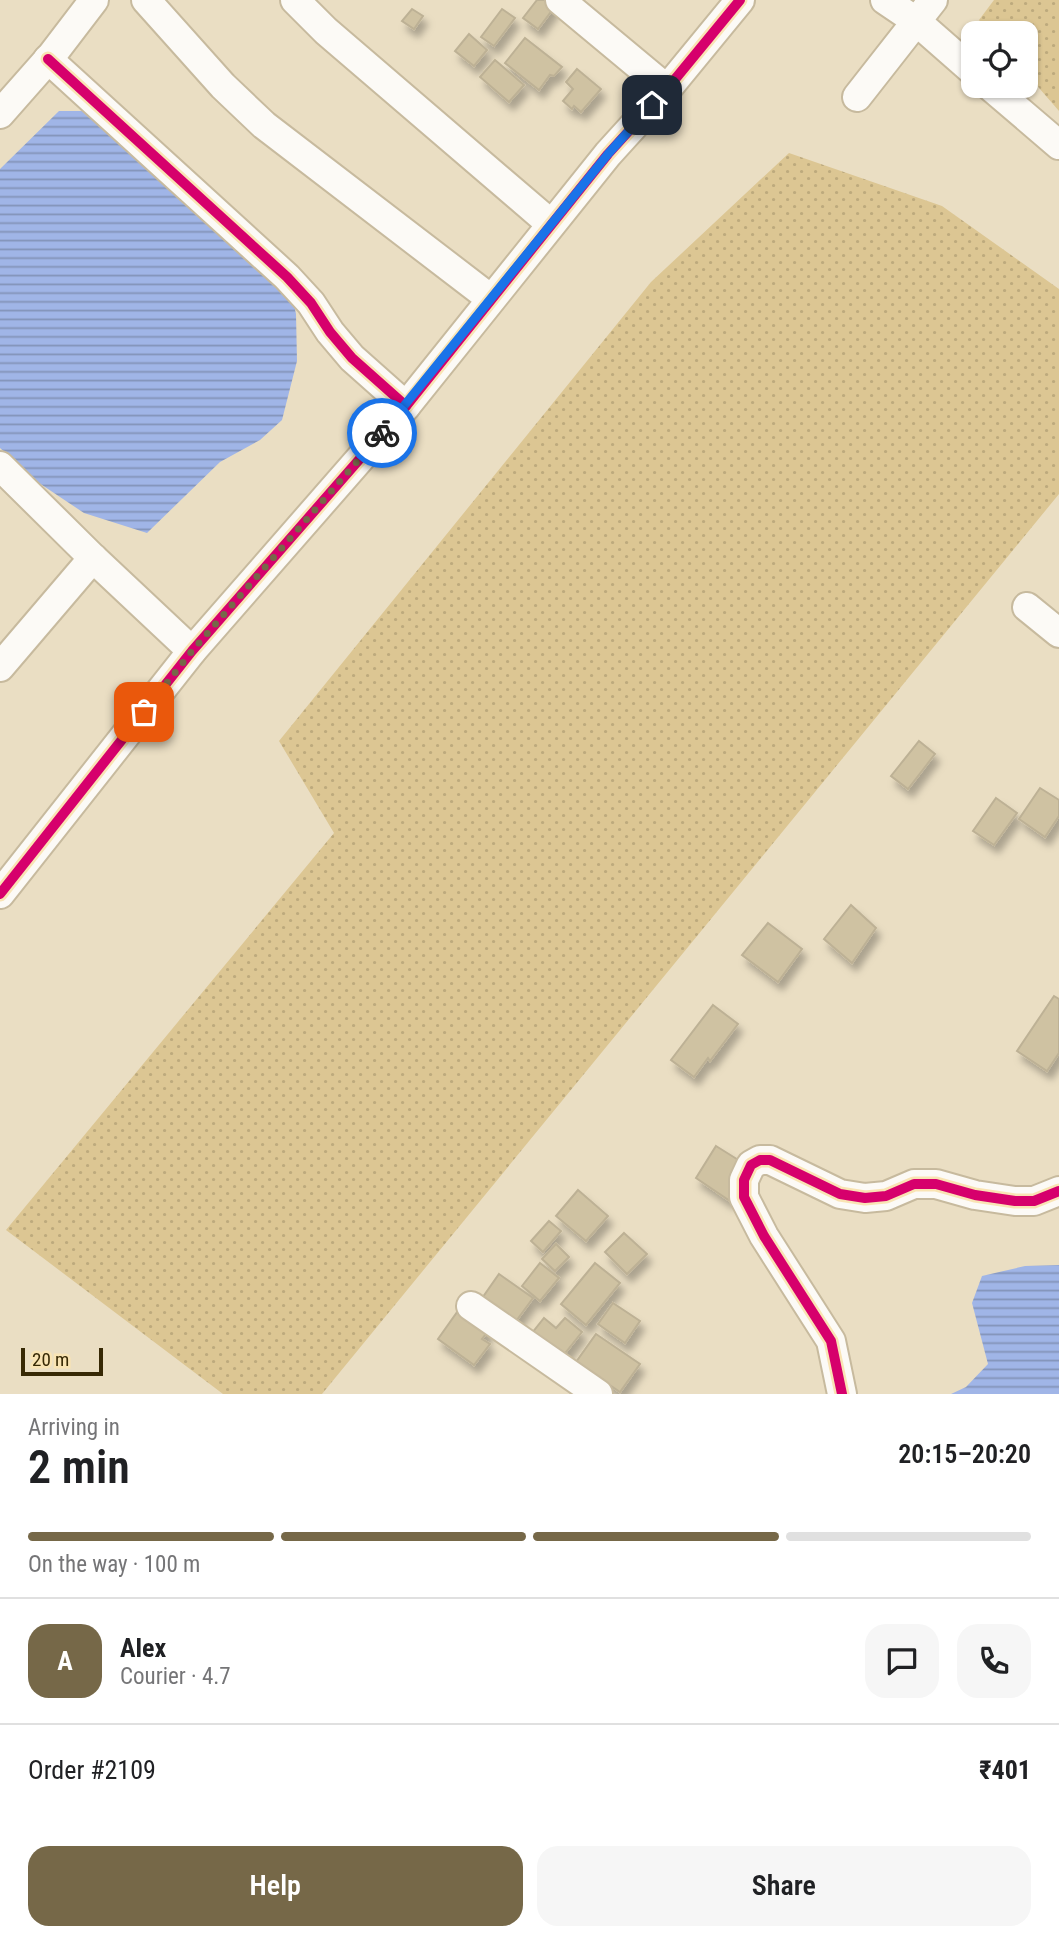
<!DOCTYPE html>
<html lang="en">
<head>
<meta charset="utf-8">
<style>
	body { margin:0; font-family:"Roboto Condensed",sans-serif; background:#f6f6f6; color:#202124; height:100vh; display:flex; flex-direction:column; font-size:26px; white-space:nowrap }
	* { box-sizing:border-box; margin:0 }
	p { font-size:23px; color:#757577 }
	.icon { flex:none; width:38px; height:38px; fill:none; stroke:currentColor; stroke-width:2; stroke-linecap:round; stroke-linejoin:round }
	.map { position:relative; height:1394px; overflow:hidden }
	.sheet { display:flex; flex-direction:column; background:#fff; flex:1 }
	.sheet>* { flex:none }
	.controls { position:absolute; left:961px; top:21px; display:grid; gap:14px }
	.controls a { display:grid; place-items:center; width:77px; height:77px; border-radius:14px; background:#fff; box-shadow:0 2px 5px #0004; font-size:35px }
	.scale { position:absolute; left:21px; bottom:18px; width:82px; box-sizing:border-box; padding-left:7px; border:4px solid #372905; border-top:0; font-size:19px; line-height:24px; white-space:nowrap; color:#372905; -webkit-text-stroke:5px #f9e4b4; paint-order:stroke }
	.pin { position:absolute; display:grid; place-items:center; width:60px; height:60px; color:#fff; margin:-30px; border-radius:14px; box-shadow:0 4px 10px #0006 }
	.courier { position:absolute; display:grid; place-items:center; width:70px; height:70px; margin:-35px; border:5px solid #1a73e8; border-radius:50%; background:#fff; color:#222; box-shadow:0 2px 9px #0007 }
	.head em { font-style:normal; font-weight:600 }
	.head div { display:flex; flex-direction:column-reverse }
	.head { display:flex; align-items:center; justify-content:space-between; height:119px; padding:0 28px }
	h1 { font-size:46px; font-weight:600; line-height:52px }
	.bar { display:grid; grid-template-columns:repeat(4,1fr); gap:10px 7px; align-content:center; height:84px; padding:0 28px }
	.bar i { height:9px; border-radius:5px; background:#e0e0e0 }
	.bar .current { background:#766848 }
	.bar p { grid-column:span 4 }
	.line { display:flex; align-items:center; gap:18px; padding:0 28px; border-top:2px solid #e0e0e0 }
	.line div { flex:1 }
	.round { display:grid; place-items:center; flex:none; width:74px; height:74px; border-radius:21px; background:#f6f6f6 }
	.action { display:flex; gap:14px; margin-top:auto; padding:14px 28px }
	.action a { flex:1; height:80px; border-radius:21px; background:#766848; color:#fff; font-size:28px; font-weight:600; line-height:80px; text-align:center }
	.action a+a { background:#f6f6f6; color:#202124 }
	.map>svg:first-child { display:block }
	.grass { fill:url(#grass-dots) }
	.water { fill:url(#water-rules) }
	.building { fill:#cfc2a2; stroke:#bdb195; stroke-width:2; filter:url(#shadow) }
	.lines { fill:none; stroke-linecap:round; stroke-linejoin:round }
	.minor-casing { stroke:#c7ba9e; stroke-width:32 }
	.minor { stroke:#fcfaf6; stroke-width:28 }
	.cycleway-casing { stroke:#f9e4b4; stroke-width:15 }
	.cycleway { stroke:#d6006c; stroke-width:10 }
	.done { stroke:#766848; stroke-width:7; stroke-dasharray:0 12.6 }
	.route { stroke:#1a73e8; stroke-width:9 }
</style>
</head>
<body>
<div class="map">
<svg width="1059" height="1394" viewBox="0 0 1059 1394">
	<defs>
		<pattern id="grass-dots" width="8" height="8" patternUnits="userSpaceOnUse" patternTransform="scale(1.75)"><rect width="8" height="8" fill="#dcc693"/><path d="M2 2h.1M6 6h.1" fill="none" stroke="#bdaa7d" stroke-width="1.8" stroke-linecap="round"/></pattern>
		<pattern id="water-rules" width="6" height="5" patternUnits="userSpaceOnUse" patternTransform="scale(1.75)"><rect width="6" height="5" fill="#a0b5e7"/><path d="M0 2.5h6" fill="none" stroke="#8393b9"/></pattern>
		<filter id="shadow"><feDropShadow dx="4.5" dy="8" stdDeviation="3.5" flood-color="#0004"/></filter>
	</defs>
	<rect width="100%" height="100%" fill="#eadec3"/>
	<!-- grass -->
	<g class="grass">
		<polygon points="994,0 1059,0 1059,111 1026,73 1026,33 990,33 979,20"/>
		<polygon points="789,153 942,206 1059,289 1059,494 322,1394 223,1394 6,1230 334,833 279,741 651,282"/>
	</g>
	<!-- water -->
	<g class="water">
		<polygon points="59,111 82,111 293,300 296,314 297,361 282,420 260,440 220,462 147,533 84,513 39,483 0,448 0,169"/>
		<polygon points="1059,1265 1059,1394 951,1394 966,1387 988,1364 972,1303 982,1276 1025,1266"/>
	</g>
	<!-- building -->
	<g class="building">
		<polygon points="537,0 550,0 556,5 538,29 523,18"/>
		<polygon points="412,9 423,16 414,29 402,21"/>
		<polygon points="502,9 515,18 494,46 481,37"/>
		<polygon points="469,34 487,50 474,66 455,51"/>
		<polygon points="525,38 562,67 554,76 550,75 539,90 505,63"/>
		<polygon points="495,60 524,85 509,102 480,77"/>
		<polygon points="577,69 601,89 581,112 574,106 572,109 563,101 573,89 566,82"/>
		<polygon points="919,741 935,754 908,789 891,776"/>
		<polygon points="1040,788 1059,800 1059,816 1045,837 1019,819"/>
		<polygon points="996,798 1017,813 994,845 973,831"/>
		<polygon points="851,905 876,928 852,963 824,939"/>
		<polygon points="768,923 802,949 778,982 742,955"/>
		<polygon points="1054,996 1059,999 1059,1053 1047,1071 1017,1051"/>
		<polygon points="713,1005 738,1024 710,1061 708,1058 694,1077 671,1060"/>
		<polygon points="716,1146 748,1166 730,1201 696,1178"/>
		<polygon points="578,1190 608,1216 586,1241 556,1216"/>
		<polygon points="549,1221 561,1231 543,1252 531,1241"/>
		<polygon points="624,1233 647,1254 627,1274 605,1252"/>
		<polygon points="556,1244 569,1257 555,1271 542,1259"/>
		<polygon points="540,1263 559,1278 540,1301 522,1286"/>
		<polygon points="595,1263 620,1283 586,1325 561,1304"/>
		<polygon points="499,1274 533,1298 511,1328 478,1304"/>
		<polygon points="613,1303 640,1321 625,1343 598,1324"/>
		<polygon points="460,1308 489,1330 482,1339 490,1344 474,1365 438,1339"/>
		<polygon points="544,1318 556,1328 565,1318 582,1332 558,1362 528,1338"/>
		<polygon points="596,1334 640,1364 620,1392 576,1362"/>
	</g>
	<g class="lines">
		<!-- minor casing -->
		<g class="minor-casing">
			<g id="minor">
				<polyline points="146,0 223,86 264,125 491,299"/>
				<polyline points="295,0 326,31 551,224"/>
				<polyline points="560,0 667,89"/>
				<polyline points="885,0 916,21 973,71"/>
				<polyline points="48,59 287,277 311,303 330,332 352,358 406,406"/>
				<polyline points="990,86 1059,145"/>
				<polyline points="857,97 933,0"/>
				<polyline points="0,114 52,55 94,0"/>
				<polyline points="0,466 93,558 192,651"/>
				<polyline points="1027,607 1059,633"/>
				<polyline points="0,667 93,558"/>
				<polyline points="0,894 192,651 406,406 608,154 667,89 740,0"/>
				<polyline points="471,1306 598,1394"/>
				<polyline points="842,1394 831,1341 764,1236 744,1197 744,1180 751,1165 760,1160 770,1160 840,1194 865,1198 886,1196 914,1184 936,1184 975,1195 1015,1201 1034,1201 1059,1191"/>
			</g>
		</g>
		<!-- minor -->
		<use href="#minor" class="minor"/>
		<!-- cycleway casing -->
		<g class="cycleway-casing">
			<g id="cycleway">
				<polyline points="48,59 287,277 311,303 330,332 352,358 406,406"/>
				<polyline points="0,894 192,651 406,406 608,154 667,89 740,0"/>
				<polyline points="842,1394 831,1341 764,1236 744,1197 744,1180 751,1165 760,1160 770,1160 840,1194 865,1198 886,1196 914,1184 936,1184 975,1195 1015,1201 1034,1201 1059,1191"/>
			</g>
		</g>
		<!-- cycleway -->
		<use href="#cycleway" class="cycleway"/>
	</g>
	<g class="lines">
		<!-- done -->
		<polyline class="done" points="144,712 192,651 382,433"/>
		<!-- route -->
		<polyline class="route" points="382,433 608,154 652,105"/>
	</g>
</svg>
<div class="controls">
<a><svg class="icon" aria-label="locate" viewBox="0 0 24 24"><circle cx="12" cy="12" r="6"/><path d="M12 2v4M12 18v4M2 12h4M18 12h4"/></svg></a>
</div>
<div class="scale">20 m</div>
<div class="pin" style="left:144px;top:712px;background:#ea580c"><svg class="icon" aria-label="bag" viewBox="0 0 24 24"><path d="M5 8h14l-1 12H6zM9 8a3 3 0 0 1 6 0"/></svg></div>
<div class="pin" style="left:652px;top:105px;background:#1f2937"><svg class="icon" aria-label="home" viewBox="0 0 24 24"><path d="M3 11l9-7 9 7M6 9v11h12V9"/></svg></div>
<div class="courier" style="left:382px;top:433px"><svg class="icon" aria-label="bike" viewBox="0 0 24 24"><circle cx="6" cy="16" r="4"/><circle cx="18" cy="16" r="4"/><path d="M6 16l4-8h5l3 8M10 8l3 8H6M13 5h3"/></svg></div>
</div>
<section class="sheet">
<div class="head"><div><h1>2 min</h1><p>Arriving in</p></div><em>20:15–20:20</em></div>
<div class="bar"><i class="current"></i><i class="current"></i><i class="current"></i><i></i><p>On the way · 100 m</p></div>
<div class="line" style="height:126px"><b class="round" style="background:#766848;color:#fff">A</b><div><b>Alex</b><p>Courier · 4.7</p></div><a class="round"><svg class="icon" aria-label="chat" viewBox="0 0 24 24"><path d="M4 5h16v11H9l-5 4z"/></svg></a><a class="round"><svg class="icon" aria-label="phone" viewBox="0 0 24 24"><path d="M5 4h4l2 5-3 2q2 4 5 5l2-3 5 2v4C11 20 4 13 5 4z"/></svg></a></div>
<div class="line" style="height:91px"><div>Order #2109</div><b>₹401</b></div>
<div class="action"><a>Help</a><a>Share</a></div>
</section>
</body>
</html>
